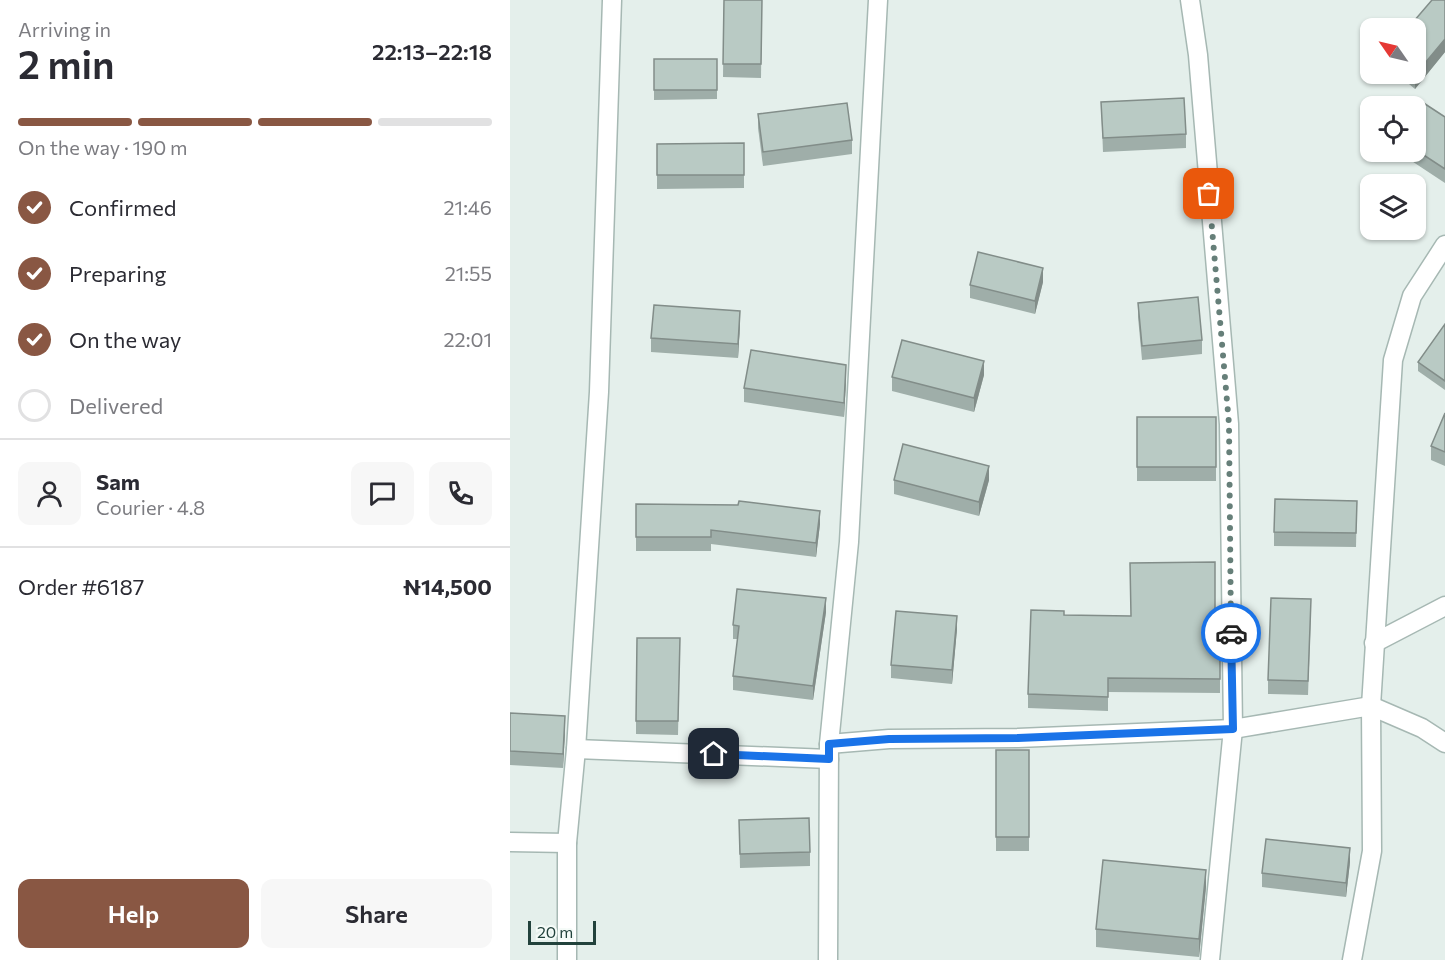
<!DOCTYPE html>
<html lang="en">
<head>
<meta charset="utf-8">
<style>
	body { margin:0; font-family:Commissioner,sans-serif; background:#f7f7f7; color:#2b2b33; height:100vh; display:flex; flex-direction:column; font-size:22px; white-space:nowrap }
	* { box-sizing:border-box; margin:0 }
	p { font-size:20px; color:#7c7c81 }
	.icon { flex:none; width:33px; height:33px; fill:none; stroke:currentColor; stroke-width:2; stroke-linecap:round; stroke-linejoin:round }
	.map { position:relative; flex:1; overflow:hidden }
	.panel { display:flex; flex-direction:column; background:#fff; width:510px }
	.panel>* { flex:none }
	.needle { width:39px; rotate:304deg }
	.controls { position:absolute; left:850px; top:18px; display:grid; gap:12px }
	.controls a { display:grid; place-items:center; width:66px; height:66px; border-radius:12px; background:#fff; box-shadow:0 2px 4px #0004; font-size:30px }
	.scale { position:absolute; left:18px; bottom:15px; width:68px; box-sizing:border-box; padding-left:6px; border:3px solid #22423c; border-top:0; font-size:16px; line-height:21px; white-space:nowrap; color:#22423c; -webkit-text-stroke:4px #f5fbf8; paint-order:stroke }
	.pin { position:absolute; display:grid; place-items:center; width:51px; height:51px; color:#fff; margin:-26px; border-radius:12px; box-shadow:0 3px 9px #0006 }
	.courier { position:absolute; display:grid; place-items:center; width:60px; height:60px; margin:-30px; border:4px solid #1a73e8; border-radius:50%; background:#fff; color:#222; box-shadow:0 2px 8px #0007 }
	.summary em { font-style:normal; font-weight:600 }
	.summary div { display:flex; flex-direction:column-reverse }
	.summary { display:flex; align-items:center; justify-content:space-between; height:102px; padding:0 18px }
	h1 { font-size:39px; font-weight:600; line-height:45px }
	.bar { display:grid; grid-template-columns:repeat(4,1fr); gap:9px 6px; align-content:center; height:72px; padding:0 18px }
	.bar i { height:8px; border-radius:4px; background:#e1e1e2 }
	.bar .current { background:#895743 }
	.bar p { grid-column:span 4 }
	.line { display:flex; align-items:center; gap:15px; padding:0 18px; border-top:2px solid #e1e1e2 }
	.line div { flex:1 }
	.round { display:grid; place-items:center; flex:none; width:63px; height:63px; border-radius:12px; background:#f7f7f7 }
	ol { padding:0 18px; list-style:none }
	li { display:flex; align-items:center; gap:18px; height:66px }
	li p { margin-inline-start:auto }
	li .icon { padding:6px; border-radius:50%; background:#895743; color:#fff; stroke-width:4 }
	li:last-child { color:#7c7c81 }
	li i { width:33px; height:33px; border:3px solid #e1e1e2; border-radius:50% }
	.action { display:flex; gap:12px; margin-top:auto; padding:12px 18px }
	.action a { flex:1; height:69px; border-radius:12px; background:#895743; color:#fff; font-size:24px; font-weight:600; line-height:69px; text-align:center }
	.action a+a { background:#f7f7f7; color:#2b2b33 }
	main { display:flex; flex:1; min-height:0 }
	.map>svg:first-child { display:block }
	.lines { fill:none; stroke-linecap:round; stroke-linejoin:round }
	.minor-casing { stroke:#a6b8b3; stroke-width:21 }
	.minor { stroke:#fff; stroke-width:18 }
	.wall { fill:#9faea9 }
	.shaded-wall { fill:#828d89 }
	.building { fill:#b9cac4; stroke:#828d89; stroke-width:1.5 }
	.done { stroke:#667f79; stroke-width:6; stroke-dasharray:0 10.8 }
	.route { stroke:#1a73e8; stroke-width:8 }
</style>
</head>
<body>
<main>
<section class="panel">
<div class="summary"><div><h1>2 min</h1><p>Arriving in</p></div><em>22:13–22:18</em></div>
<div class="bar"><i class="current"></i><i class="current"></i><i class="current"></i><i></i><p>On the way · 190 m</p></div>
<ol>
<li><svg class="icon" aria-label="check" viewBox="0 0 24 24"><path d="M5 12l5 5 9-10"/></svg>Confirmed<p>21:46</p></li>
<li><svg class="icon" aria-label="check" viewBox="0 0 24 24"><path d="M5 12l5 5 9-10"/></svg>Preparing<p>21:55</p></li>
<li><svg class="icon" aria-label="check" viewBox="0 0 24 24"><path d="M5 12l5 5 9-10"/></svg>On the way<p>22:01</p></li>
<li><i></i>Delivered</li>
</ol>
<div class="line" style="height:108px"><a class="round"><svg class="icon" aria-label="person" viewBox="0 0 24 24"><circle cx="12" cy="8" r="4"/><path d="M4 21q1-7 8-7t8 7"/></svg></a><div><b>Sam</b><p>Courier · 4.8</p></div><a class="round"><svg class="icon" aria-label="chat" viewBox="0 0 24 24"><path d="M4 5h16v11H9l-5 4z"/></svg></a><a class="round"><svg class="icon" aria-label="phone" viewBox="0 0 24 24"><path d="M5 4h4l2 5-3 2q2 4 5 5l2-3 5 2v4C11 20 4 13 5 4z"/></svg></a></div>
<div class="line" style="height:78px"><div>Order #6187</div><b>₦14,500</b></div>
<div class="action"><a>Help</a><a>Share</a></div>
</section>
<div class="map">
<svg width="935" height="960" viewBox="0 0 935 960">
	<rect width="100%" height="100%" fill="#e4efeb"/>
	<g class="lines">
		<!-- minor casing -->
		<g class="minor-casing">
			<g id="minor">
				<polyline points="680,0 688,55 719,424 723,729 700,960"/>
				<polyline points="864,643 935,606"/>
				<polyline points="319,744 379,739 508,738 723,729 861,706 912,728 935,743"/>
				<polyline points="66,749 319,759"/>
				<polyline points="0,842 57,843"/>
				<polyline points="57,960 57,843 66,749 89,392 102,0"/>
				<polyline points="318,960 319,744 339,542 368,0"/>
				<polyline points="842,960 862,851 861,706 883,360 902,296 935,245"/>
			</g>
		</g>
		<!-- minor -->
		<use href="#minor" class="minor"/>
	</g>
	<!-- wall -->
	<g class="wall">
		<polygon points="214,0 252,0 251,78 213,77"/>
		<polygon points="935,0 935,52 905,89 887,74 906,74"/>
		<polygon points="144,59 207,59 207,99 144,100"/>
		<polygon points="591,102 676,134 676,148 593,152"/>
		<polygon points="906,106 935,117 935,183 888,152 906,152"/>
		<polygon points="248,114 342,140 342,154 253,166 248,128"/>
		<polygon points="234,143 234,188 147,189 147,144"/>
		<polygon points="533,282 525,314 460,298 460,285"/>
		<polygon points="628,303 692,340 692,354 632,360 628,317"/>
		<polygon points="230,324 228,358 141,352 141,338"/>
		<polygon points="935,324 935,390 908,371 908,362"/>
		<polygon points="474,375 464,412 382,391 382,377"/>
		<polygon points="336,379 334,417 234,402 234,388"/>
		<polygon points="935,413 935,466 921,460 921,446"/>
		<rect x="627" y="417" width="79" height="64"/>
		<polygon points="384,480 479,480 469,516 384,494"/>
		<polygon points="847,501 846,547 764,546 764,532"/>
		<polygon points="126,504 310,524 306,557 201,544 201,551 126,551"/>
		<polygon points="316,612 303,700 223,690 223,676 228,639 223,639 223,625"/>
		<polygon points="801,613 798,695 758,694 758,680"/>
		<polygon points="554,615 620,616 710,616 710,693 598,692 598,711 518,708 518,694"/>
		<polygon points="447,629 442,684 381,678 381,665"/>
		<polygon points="170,638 168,735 126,734 126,721"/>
		<polygon points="0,713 55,730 53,768 0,765"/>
		<rect x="486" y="750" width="33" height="101"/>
		<polygon points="229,820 300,852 300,866 230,868"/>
		<polygon points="840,862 836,897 752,887 752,873"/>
		<polygon points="696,887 689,957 586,947 586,929"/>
	</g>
	<!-- shaded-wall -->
	<g class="shaded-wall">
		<polygon points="935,39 935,52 905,89 905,75"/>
		<polygon points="533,268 533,282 525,314 525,301"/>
		<polygon points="230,311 230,324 228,358 228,344"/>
		<polygon points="474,361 474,375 464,412 464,398"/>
		<polygon points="336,365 336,379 334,417 334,403"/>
		<polygon points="479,466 479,480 469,516 469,502"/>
		<polygon points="310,511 310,524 306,557 306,543"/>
		<polygon points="316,598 316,612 303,700 303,686"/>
		<polygon points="447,616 447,629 442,684 442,670"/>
		<polygon points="55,716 55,730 53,768 53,754"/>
		<polygon points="840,848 840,862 836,897 836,883"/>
		<polygon points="696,870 696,887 689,957 689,939"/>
	</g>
	<!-- building -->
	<g class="building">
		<polygon points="214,0 252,0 251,64 213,64"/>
		<polygon points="922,0 935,0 935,39 905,75 903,74 906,74 906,28 898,28"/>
		<rect x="144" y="59" width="63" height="31"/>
		<polygon points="674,98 676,134 593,138 591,102"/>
		<polygon points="909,100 935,117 935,169 906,150 906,106 904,106"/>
		<polygon points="337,103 342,140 253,152 248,114"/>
		<polygon points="234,143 234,175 147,175 147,144"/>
		<polygon points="468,252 533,268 525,301 460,285"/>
		<polygon points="688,297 692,340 632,346 628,303"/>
		<polygon points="144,305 230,311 228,344 141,338"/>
		<polygon points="935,324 935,381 908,362"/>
		<polygon points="392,340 474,361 464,398 382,377"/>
		<polygon points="241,350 336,365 334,403 234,388"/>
		<polygon points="935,413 935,452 921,446"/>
		<rect x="627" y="417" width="79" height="50"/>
		<polygon points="393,444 479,466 469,502 384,480"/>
		<polygon points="765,499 847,501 846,533 764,532"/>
		<polygon points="229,501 310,511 306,543 201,530 201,537 126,537 126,504 228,505"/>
		<polygon points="705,562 705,616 710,616 710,679 598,678 598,697 518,694 521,610 554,611 554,615 621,616 620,563"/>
		<polygon points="227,589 316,598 303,686 223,676 229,626 223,625"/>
		<polygon points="761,598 801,599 798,681 758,680"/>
		<polygon points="386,611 447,616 442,670 381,665"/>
		<polygon points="127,638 170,638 168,721 126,721"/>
		<polygon points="0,713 55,716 53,754 0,751"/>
		<rect x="486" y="750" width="33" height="87"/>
		<polygon points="299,818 300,852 230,854 229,820"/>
		<polygon points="756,839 840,848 836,883 752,873"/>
		<polygon points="593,860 696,870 689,939 586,929"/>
	</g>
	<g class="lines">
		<!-- done -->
		<polyline class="done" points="699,194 719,424 721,633"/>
		<!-- route -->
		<polyline class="route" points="204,754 319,759 319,744 379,739 508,738 723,729 721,633"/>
	</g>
</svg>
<div class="controls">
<a><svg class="needle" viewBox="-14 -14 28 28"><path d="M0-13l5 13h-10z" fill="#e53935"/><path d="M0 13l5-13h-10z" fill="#7c7c81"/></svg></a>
<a><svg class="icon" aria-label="locate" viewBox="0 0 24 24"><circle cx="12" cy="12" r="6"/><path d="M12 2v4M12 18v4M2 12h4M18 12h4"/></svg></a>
<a><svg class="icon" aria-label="layers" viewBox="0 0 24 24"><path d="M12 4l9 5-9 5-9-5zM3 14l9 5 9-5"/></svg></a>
</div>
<div class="scale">20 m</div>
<div class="pin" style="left:699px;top:194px;background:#ea580c"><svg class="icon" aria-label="bag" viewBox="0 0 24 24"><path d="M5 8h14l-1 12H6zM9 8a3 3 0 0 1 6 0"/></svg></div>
<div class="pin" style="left:204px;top:754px;background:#1f2937"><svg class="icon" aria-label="home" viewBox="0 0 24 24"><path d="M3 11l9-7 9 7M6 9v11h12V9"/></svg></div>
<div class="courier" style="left:721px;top:633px"><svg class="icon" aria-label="car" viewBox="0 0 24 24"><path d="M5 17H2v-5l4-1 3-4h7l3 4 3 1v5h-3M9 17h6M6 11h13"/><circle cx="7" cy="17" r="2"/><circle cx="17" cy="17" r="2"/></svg></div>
</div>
</main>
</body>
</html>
